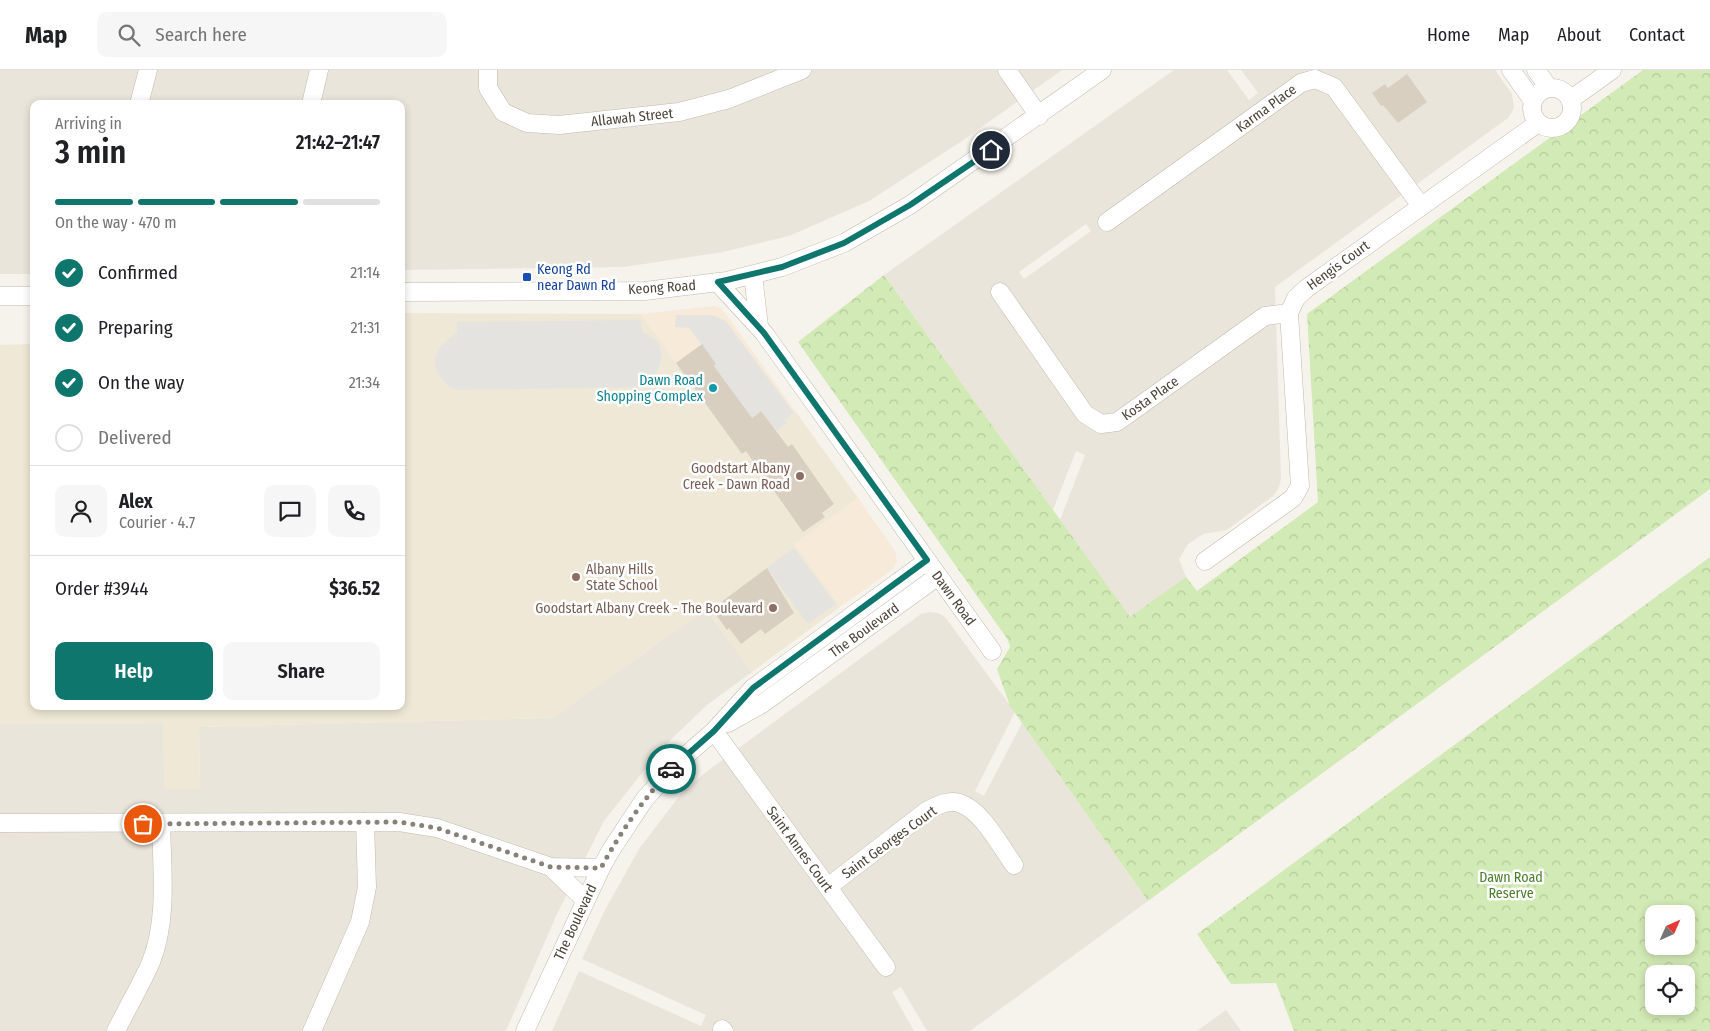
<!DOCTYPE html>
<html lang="en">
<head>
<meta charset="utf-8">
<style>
	body { margin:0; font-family:"Fira Sans Condensed",sans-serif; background:#f6f6f6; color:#202124; height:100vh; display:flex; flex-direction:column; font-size:19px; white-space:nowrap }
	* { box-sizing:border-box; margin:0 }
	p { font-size:16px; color:#757577 }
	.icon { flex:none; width:28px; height:28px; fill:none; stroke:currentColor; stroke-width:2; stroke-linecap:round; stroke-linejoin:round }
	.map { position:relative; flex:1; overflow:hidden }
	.side { position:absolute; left:30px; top:30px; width:375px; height:610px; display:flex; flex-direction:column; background:#fff; border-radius:10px; box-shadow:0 2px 8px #0003 }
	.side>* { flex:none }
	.needle { width:32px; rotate:45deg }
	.buttons { position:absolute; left:1645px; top:835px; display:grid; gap:10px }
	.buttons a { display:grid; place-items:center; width:50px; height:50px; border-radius:10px; background:#fff; box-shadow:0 2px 8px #0003; font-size:25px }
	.pin { position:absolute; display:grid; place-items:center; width:42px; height:42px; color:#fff; margin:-21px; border:2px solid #fff; border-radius:50%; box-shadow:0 1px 5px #0007 }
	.courier { position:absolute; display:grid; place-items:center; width:50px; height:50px; margin:-25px; border:4px solid #0f766e; border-radius:50%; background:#fff; color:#222; box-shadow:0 1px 6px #0007 }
	.summary em { font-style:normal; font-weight:600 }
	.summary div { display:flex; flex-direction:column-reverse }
	.summary { display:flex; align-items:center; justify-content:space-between; height:85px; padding:0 25px }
	h1 { font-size:32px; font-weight:600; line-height:38px }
	.bar { display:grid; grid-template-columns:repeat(4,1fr); gap:8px 5px; align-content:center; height:60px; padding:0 25px }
	.bar i { height:6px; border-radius:4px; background:#e0e0e0 }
	.bar .current { background:#0f766e }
	.bar p { grid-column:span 4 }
	.line { display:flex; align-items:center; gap:12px; padding:0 25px; border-top:1px solid #e0e0e0 }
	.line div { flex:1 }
	.round { display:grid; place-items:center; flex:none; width:52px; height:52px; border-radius:10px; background:#f6f6f6 }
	ol { padding:0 25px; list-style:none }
	li { display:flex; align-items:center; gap:15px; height:55px }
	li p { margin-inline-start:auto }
	li .icon { padding:5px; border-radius:50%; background:#0f766e; color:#fff; stroke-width:4 }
	li:last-child { color:#757577 }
	li i { width:28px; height:28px; border:2px solid #e0e0e0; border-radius:50% }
	.button { display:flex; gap:10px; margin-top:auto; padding:10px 25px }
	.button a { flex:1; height:58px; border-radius:10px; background:#0f766e; color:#fff; font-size:20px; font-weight:600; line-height:58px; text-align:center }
	.button a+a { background:#f6f6f6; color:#202124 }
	header { display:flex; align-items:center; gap:30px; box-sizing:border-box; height:70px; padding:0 25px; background:#fff; border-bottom:1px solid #e0e0e0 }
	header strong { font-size:24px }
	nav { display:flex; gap:28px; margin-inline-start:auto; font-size:18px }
	.search { width:350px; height:45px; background:#f6f6f6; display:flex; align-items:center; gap:12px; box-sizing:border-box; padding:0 18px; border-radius:10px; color:#757577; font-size:19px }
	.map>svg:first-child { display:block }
	.residential { fill:#eae5da; fill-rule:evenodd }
	.commercial { fill:#f7ead8 }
	.education { fill:#efe8d6 }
	.forest { fill:url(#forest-crowns); fill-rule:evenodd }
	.parking { fill:#e5e3e0 }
	.building { fill:#d8cfc1 }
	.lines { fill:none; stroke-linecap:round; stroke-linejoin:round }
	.minor-casing { stroke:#c2bbae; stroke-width:19 }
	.minor { stroke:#fff; stroke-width:18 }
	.done { stroke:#878178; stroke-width:5; stroke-dasharray:0 9 }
	.route { stroke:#0f766e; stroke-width:6 }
	.transit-dot { fill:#1a4fb4; stroke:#fff; stroke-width:2 }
	.culture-dot { fill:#0f9aa8; stroke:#fff; stroke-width:2 }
	.education-dot { fill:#8d6e63; stroke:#fff; stroke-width:2 }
	.labels { text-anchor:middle; stroke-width:5; stroke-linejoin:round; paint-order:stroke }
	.street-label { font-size:14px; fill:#4b4439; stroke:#fff }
	.transit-label { font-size:14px; fill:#164399; stroke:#fff; text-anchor:start }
	.culture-label { font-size:14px; fill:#0d838f; stroke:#fff; text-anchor:end }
	.education-label { font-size:14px; fill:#785e54; stroke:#fff; text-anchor:end }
	.park-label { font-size:14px; fill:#4a7f2a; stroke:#fff }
</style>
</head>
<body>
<header>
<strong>Map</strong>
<div class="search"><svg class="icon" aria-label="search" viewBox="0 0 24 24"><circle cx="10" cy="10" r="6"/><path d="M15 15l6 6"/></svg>Search here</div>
<nav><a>Home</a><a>Map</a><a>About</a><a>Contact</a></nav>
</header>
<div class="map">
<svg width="1710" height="961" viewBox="0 0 1710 961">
	<defs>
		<pattern id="forest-crowns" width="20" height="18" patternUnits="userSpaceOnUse" patternTransform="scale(1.25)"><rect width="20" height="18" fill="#d2eab5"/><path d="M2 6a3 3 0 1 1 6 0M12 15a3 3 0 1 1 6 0" fill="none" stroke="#b6ca9c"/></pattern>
	</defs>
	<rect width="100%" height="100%" fill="#f6f3ec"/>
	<!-- residential -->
	<g class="residential">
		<polygon points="0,0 1062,0 962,71 869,131 789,166 723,182 624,197 401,200 401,34 34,34 34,204 0,204"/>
		<path d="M 1174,0 L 1227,0 L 1249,30 L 1258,23 L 1241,0 L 1495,0 L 1512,24 L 1514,38 L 1508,48 L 1275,217 L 1281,409 L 1279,417 L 1274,425 L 1227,460 L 1203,464 L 1188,474 L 1179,489 L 1186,507 L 1130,548 L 1060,450 L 1085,385 L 1076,381 L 1053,440 L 884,205 ZM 1086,154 L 1091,161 L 1024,209 L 1019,202 Z"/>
		<polygon points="706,539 752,602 707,635 661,679 604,751 557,844 506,961 0,961 0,654 164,653 164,719 200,718 199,657 552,648"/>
		<polygon points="929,542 938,543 945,547 1015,642 975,721 984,726 1022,653 1148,831 970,961 927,961 901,917 892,922 914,961 552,961 579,901 701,956 706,945 582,889 605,840 639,779 680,725 706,702 921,544"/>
		<polygon points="1226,940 1241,961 1197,961"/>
	</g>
	<!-- commercial -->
	<g class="commercial">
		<polygon points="714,236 721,238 726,244 796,342 785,350 787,353 742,384 641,244"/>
		<polygon points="858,428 895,481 897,491 892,500 840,537 794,474"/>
	</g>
	<!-- education -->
	<polygon class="education" points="401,243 641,244 742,384 787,353 785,350 796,342 858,428 794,474 840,537 752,602 706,539 552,648 199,657 200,719 164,719 163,653 0,654 0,275 34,274 34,636 401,636"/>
	<!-- forest -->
	<g class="forest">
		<polygon points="1643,0 1710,0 1710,419 1148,831 1010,636 997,599 1010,577 1008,570 798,272 884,205 1130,547 1186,507 1197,521 1318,432 1307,244"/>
		<path d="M 1710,487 L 1710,961 L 1294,961 L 1276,913 L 1231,914 L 1197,864 ZM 1654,844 L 1686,844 L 1686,876 L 1654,876 ZM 1654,904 L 1686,904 L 1686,936 L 1654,936 Z"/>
	</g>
	<!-- parking -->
	<g class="parking">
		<polygon points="676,245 712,245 726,251 794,343 785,350 787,353 776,361 761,341 752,348 714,296 716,294 689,258 675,257"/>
		<polygon points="641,250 642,262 649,265 658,272 662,285 658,300 648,311 638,317 459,320 450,317 441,308 436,298 435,289 440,277 457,262 457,252"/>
		<polygon points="794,478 836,534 808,554 767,498"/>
	</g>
	<!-- building -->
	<g class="building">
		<polygon points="1407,4 1427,32 1398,53 1383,35 1381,36 1372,23 1385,14 1388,18"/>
		<polygon points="702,274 716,294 714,296 752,348 761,341 788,377 792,374 834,434 822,443 825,447 803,462 746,381 742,384 676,293"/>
		<polygon points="767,498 794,543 765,564 761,559 741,574 729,558 727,560 712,539"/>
	</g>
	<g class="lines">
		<!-- minor casing -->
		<g class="minor-casing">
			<g id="minor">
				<polyline points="488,0 488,18 503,42 527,53 559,55 679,42 729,29 802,0"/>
				<polyline points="1007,0 1039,46"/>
				<polyline points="1511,0 1533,31"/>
				<polyline points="1536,0 1549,18"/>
				<circle cx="1552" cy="38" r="20"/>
				<polyline points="1570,30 1612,0"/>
				<polyline points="139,34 148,0"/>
				<polyline points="311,34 319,0"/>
				<polyline points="1107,152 1301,13 1315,9 1334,17 1421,136"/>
				<polyline points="753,205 759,256"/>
				<polyline points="718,213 764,263 992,581"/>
				<polyline points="401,222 645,221 727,211 782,197 844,173 910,135 1102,0"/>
				<polyline points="1000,222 1085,344 1101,354 1117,352 1265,246 1289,243"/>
				<polyline points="0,226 34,226"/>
				<polyline points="1205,491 1293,428 1300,416 1289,243 1296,228 1307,218 1538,53"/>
				<polyline points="728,653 762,634 938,506"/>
				<polyline points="714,661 886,897"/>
				<polyline points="0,753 399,752 437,758 551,797 601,798"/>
				<polyline points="551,797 585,830"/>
				<path d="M 828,817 L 928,740 C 938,735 948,730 959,733 C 981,739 1001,777 1014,795"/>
				<polyline points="722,959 724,961"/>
				<path d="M 116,961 C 127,938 141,915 151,892 C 168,849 162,799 161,754"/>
				<polyline points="312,961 360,852 367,817 365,752"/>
				<polyline points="525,961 601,798 611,780 644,730 675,695 714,661 753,618 927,491"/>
			</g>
		</g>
		<!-- minor -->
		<use href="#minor" class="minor"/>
	</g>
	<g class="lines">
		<!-- done -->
		<path class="done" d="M 143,754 L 399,752 L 437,758 L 551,797 L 601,798 C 621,761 643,730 671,699"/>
		<!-- route -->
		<polyline class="route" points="671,699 714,661 753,618 927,490 764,263 718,212 782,197 844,173 910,135 991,80"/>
	</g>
	<!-- markers -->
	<rect class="transit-dot" x="522" y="202" width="10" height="10" rx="2.5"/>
	<circle class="culture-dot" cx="713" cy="318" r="5"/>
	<g class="education-dot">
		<circle cx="800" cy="406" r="5"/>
		<circle cx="576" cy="507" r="5"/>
		<circle cx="773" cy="538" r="5"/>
	</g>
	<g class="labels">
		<!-- street labels -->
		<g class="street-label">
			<text transform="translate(1266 38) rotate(-36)" y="5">Karma Place</text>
			<text transform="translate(632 47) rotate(-6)" y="5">Allawah Street</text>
			<text transform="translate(1338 195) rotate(-36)" y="5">Hengis Court</text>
			<text transform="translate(662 217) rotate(-4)" y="5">Keong Road</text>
			<text transform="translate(1150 328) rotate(-35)" y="5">Kosta Place</text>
			<text transform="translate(954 528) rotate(54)" y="5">Dawn Road</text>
			<text transform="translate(864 560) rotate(-36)" y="5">The Boulevard</text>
			<text transform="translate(889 772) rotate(-36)" y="5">Saint Georges Court</text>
			<text transform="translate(800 779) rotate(54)" y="5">Saint Annes Court</text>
			<text transform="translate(575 852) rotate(-65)" y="5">The Boulevard</text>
		</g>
		<!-- transit labels -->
		<g class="transit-label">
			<text x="537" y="204">Keong Rd<tspan x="537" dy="16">near Dawn Rd</tspan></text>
		</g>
		<!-- culture labels -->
		<g class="culture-label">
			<text x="703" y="315">Dawn Road<tspan x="703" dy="16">Shopping Complex</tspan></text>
		</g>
		<!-- education labels -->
		<g class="education-label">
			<text x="790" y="403">Goodstart Albany<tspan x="790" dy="16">Creek - Dawn Road</tspan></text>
			<text x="586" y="504" text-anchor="start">Albany Hills<tspan x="586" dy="16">State School</tspan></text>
			<text x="763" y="543">Goodstart Albany Creek - The Boulevard</text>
		</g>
		<!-- park labels -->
		<g class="park-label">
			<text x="1511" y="812">Dawn Road<tspan x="1511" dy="16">Reserve</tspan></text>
		</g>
	</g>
</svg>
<div class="buttons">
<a><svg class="needle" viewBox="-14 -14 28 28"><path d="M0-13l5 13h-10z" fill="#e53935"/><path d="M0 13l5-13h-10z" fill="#757577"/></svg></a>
<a><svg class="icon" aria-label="locate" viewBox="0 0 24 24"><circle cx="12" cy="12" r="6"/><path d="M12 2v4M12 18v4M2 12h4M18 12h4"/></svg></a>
</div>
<div class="pin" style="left:143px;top:754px;background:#ea580c"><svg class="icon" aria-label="bag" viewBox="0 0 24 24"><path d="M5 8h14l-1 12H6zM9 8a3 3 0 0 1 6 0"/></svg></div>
<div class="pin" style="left:991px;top:80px;background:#1f2937"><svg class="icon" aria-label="home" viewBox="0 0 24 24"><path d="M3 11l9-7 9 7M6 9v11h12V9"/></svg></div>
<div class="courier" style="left:671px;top:699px"><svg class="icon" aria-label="car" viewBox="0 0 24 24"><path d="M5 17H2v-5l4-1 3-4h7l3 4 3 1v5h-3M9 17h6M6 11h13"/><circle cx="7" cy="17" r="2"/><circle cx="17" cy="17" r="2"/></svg></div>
<section class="side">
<div class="summary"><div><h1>3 min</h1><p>Arriving in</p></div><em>21:42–21:47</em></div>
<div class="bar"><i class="current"></i><i class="current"></i><i class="current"></i><i></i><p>On the way · 470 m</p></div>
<ol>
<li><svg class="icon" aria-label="check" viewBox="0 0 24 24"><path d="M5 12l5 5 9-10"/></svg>Confirmed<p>21:14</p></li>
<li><svg class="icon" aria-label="check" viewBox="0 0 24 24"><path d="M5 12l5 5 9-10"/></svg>Preparing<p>21:31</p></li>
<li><svg class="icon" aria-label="check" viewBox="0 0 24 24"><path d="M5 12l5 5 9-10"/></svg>On the way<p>21:34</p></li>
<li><i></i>Delivered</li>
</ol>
<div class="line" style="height:90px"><a class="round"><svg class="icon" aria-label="person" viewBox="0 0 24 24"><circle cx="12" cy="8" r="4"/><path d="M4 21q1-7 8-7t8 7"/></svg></a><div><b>Alex</b><p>Courier · 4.7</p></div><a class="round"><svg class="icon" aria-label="chat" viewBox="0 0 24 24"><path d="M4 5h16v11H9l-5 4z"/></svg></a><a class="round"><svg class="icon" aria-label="phone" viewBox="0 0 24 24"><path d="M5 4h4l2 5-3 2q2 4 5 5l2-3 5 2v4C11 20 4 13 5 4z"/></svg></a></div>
<div class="line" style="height:65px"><div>Order #3944</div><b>$36.52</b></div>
<div class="button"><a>Help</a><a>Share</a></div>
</section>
</div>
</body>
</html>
